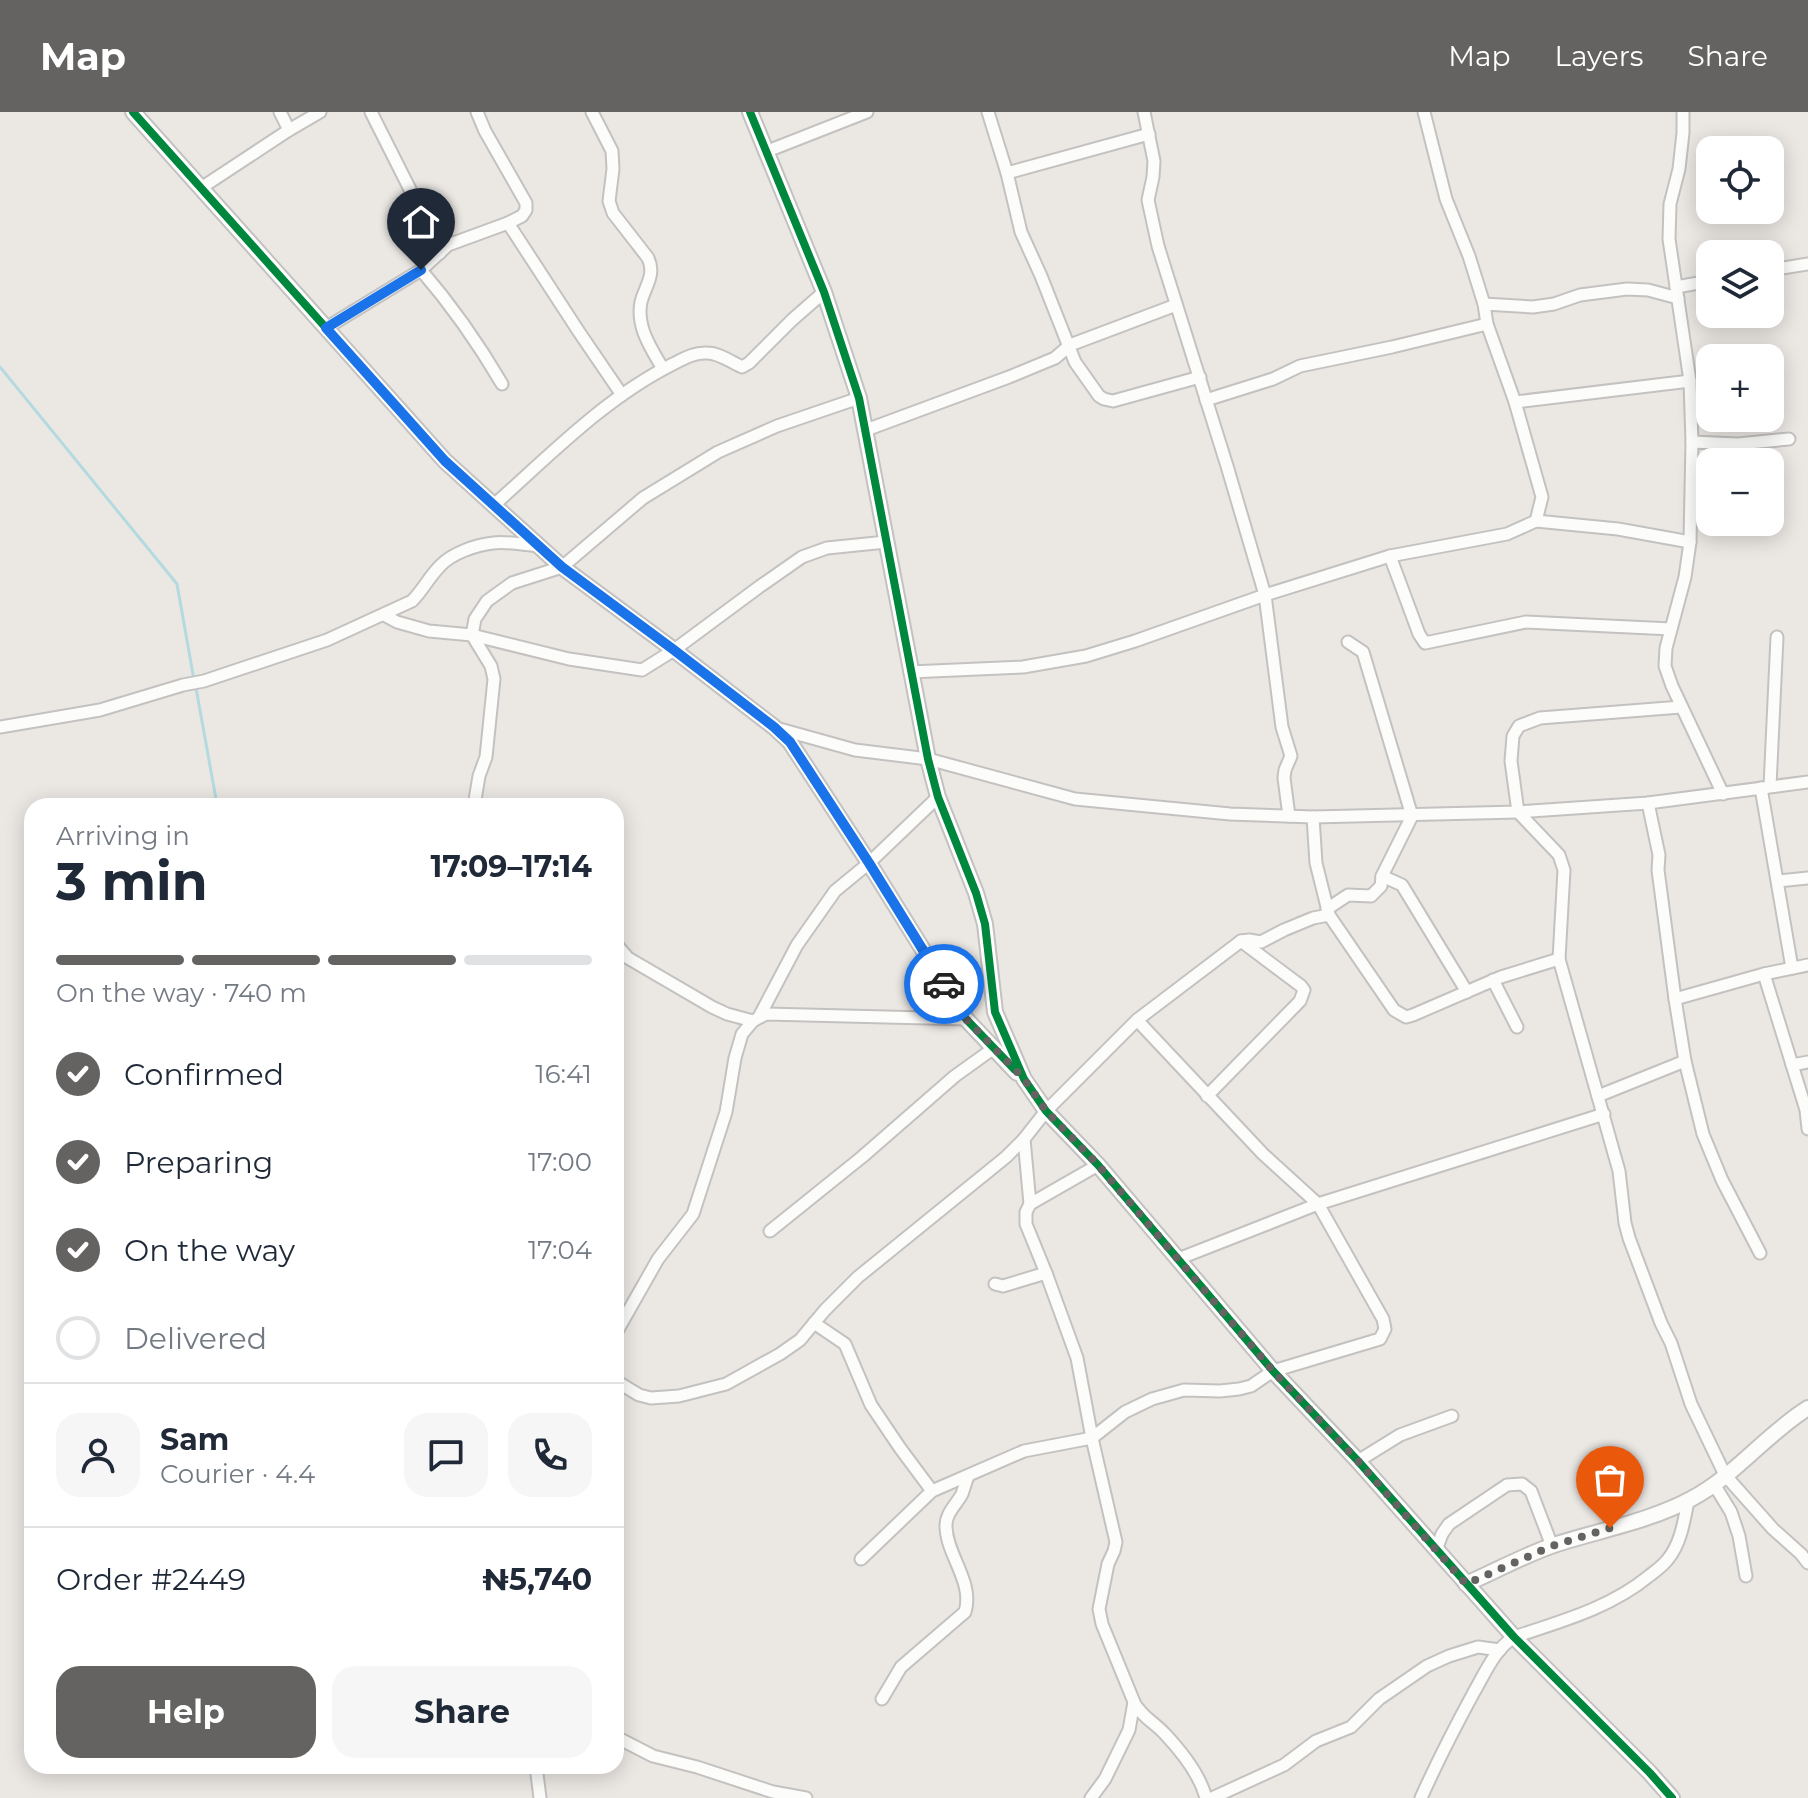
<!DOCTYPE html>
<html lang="en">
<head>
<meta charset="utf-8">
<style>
	body { margin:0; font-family:Montserrat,sans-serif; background:#f6f6f7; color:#1f2937; height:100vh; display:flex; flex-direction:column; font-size:30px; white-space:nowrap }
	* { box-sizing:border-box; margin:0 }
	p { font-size:26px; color:#747a83 }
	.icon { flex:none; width:44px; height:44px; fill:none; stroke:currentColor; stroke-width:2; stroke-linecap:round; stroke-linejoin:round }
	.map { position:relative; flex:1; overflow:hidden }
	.details { position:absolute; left:24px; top:686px; width:600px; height:976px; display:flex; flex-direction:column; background:#fff; border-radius:24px; box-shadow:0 4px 20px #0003 }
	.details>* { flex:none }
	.fabs { position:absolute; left:1696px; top:24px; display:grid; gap:16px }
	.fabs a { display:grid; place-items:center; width:88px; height:88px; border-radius:16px; background:#fff; box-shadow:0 4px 20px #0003; font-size:40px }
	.pin { position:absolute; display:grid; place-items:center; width:68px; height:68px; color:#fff; margin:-82px -34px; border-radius:50% 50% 50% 0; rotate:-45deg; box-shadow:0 0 8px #0007 }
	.pin .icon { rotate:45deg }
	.courier { position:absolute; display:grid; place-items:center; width:80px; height:80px; margin:-40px; border:6px solid #1a73e8; border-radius:50%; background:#fff; color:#222; box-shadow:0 2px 10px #0007 }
	.summary em { font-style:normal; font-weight:700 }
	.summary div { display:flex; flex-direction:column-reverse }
	.summary { display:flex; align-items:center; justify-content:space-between; height:136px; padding:0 32px }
	h1 { font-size:52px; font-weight:700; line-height:60px }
	.bar { display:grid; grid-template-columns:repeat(4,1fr); gap:12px 8px; align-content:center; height:96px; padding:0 32px }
	.bar i { height:10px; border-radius:6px; background:#e0e1e3 }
	.bar .on { background:#646362 }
	.bar p { grid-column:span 4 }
	.line { display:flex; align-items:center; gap:20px; padding:0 32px; border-top:2px solid #e0e1e3 }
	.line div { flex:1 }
	.round { display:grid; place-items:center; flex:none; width:84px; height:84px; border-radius:24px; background:#f6f6f7 }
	ol { padding:0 32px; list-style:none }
	li { display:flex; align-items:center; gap:24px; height:88px }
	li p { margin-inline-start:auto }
	li .icon { padding:8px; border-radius:50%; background:#646362; color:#fff; stroke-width:4 }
	li:last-child { color:#747a83 }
	li i { width:44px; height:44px; border:4px solid #e0e1e3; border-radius:50% }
	.primary-button { display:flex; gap:16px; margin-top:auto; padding:16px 32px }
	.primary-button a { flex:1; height:92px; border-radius:24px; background:#646362; color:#fff; font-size:32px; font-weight:700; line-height:92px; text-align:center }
	.primary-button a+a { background:#f6f6f7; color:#1f2937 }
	header { display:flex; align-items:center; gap:48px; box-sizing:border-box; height:112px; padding:0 40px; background:#646362; color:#fff }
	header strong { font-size:38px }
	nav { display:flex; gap:44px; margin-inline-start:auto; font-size:28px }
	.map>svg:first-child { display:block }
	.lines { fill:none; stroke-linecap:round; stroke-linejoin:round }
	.stream { stroke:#b4dae0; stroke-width:3 }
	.minor-casing { stroke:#c3c2c0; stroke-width:15 }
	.tertiary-casing { stroke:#c3c2c0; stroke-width:18 }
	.minor { stroke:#fcfcfb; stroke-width:11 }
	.tertiary { stroke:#fcfcfb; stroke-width:14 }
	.cycleway-casing { stroke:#fff; stroke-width:13 }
	.cycleway { stroke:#00873e; stroke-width:8 }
	.done { stroke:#646362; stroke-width:8; stroke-dasharray:0 14.4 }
	.route { stroke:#1a73e8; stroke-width:10 }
</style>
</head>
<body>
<header>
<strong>Map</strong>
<nav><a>Map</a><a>Layers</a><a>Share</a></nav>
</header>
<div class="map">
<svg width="1808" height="1686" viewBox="0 0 1808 1686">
	<rect width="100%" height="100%" fill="#ebe8e4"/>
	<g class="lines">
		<!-- stream -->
		<g class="stream">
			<polyline points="0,255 177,472 194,568"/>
			<polyline points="196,576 216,687 216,694"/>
		</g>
		<!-- minor casing -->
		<g class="minor-casing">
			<g id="minor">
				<polyline points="280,0 289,18"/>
				<polyline points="371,0 433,123 440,141"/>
				<path d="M 592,0 L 612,39 L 613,57 L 609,89 L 613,101 L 648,146 C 656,163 645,174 641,190 C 636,215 651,236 663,257"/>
				<polyline points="988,0 1007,61 1021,120 1041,164 1075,250 1099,284 1104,287 1113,289 1200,265"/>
				<polyline points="1144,0 1154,49 1153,65 1148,88 1158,134 1227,354 1265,483 1282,615 1291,644 1285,658 1284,666 1289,704"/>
				<polyline points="1424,0 1446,87 1469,144 1484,192 1487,212 1515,290 1542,385 1536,409"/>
				<polyline points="1683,0 1683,21 1679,57 1670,92 1669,127 1690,269 1692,330 1690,430 1685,465 1666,536 1665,554 1672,574 1723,682"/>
				<polyline points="765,40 867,0"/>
				<polyline points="1007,61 1149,22"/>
				<polyline points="201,76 289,18 320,0"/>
				<polyline points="508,111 579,220 622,283"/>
				<path d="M 421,158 C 452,194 478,231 502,272"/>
				<polyline points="1770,158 1808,152"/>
				<polyline points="1676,175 1710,169"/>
				<polyline points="1484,192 1533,195 1554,192 1580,183 1627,177 1648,178 1678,186"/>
				<polyline points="326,216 421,158 448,133 508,111 522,104 526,98 526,91 485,19 477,0"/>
				<polyline points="1206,288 1273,267 1300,254 1392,235 1487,212"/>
				<polyline points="1515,290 1690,269"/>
				<polyline points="866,318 1009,265 1055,246 1070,233 1176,193"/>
				<polyline points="1692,330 1738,332 1789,327"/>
				<path d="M 494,393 C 550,343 605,286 673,252 C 683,247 695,240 707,241 C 719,241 731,250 742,255 L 749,251 L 792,208 L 824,180"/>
				<polyline points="1390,444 1419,522 1425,531 1526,510 1671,517"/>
				<polyline points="384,503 397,510 429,519 472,523 569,547 642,558 674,538 759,475 802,445 827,436 886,430"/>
				<polyline points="1348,530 1363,540 1412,704 1382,764"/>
				<polyline points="910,560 1023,555 1086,544 1135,529 1265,483 1390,444 1507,422 1536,409 1618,417 1690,430"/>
				<polyline points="1681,595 1540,606 1519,614 1513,624 1511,649 1518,700 1559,743 1564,758 1559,847 1619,1059 1625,1111 1629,1126 1661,1211 1671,1231 1691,1292 1725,1363 1773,1417 1801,1442 1808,1451"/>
				<path d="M 0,615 L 100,598 L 183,573 L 204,569 L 327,528 L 412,489 C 423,478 429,465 440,454 C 452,441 476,433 493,431 C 507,429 524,433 539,434"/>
				<polyline points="776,616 855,638 928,647 1075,687 1230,702 1313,705 1518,700 1648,691 1808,670"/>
				<polyline points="1770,674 1777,525"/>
				<polyline points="1761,676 1792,856"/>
				<polyline points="1648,691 1659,743 1658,758 1675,887 1685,949 1703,1022 1722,1068 1760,1141"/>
				<polyline points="474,694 479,664 486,645 494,567 491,554 472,523 475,507 487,489 512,471 562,455 643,386 718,340 777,314 859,286"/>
				<polyline points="1313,705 1316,751 1329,803 1394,898 1406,905 1413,903 1501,865 1559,847"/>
				<polyline points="1778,769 1808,766"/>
				<polyline points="1327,797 1348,783 1371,784 1381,774 1382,764 1402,773 1467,880"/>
				<polyline points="616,832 628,846 712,895 727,902 753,909"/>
				<polyline points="1764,862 1806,998 1808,1017"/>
				<polyline points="1493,868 1517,915"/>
				<polyline points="1675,887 1764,862 1808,853"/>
				<polyline points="759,905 797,833 835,779 869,751 938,685"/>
				<polyline points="1792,953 1808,950"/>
				<polyline points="1207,984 1300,889 1304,878 1301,874 1241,829"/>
				<polyline points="1598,984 1685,949"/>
				<polyline points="1024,1027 1030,1092 1026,1100 1026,1112 1046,1161 1077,1246 1092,1326 1116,1430 1114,1439 1108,1452 1099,1497 1102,1512 1134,1590 1129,1618 1105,1667 1091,1686"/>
				<polyline points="1030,1092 1098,1053"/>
				<polyline points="770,1119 862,1045 955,964 994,936"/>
				<polyline points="1178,1147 1318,1092 1604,1002"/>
				<polyline points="995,1172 1003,1174 1046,1161"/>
				<polyline points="814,1211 845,1232 871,1293 900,1336 932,1379"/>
				<polyline points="616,1221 658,1147 693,1102 726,1000 735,946 742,922 753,909 766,902 966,907"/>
				<polyline points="616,1269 639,1283 651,1286 679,1284 726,1272 780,1242 800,1228 825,1198 858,1165 1006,1045 1024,1027 1046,999 1137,908 1241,829 1249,828 1261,830 1284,818 1313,806 1329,803"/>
				<polyline points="1358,1349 1400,1323 1452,1304"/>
				<polyline points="1715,1374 1731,1400 1739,1424 1746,1464"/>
				<polyline points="1436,1438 1442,1422 1449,1412 1507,1373 1522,1372 1531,1379 1552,1434"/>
				<polyline points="861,1447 932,1379 1024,1339 1092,1326 1125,1300 1152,1287 1184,1278 1220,1279 1239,1277 1251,1274 1273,1259 1380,1227 1385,1217 1383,1207 1318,1092 1263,1042 1137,908"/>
				<path d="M 882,1587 L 901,1555 L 965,1500 C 974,1470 947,1444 946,1415 C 945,1402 956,1393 962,1382 C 964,1376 966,1370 968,1364"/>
				<path d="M 1134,1591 C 1144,1607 1153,1609 1165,1622 C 1181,1639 1200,1663 1206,1686"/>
				<polyline points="616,1625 653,1644 697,1655 773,1680 806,1686"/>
				<polyline points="536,1654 540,1686"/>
				<polyline points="1212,1686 1284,1653 1316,1629 1351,1615 1379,1587 1427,1554 1449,1544 1478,1535 1500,1538"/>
				<path d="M 1421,1686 C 1437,1650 1455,1615 1474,1580 C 1485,1561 1495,1537 1514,1525 C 1562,1509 1610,1496 1649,1464 C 1655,1459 1663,1454 1668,1447 C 1681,1431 1684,1409 1688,1389"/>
			</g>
		</g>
		<!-- tertiary casing -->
		<g class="tertiary-casing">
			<g id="tertiary">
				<polyline points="133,0 445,349 562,455 674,538 774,615 790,630 869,751 966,907 1017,961"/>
				<polyline points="750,0 824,180 859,286 928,647 938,685 976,781 985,812 995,900 1024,967 1046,999 1098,1053 1273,1259 1358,1349 1514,1525 1650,1661 1672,1686"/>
				<path d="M 1466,1472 C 1496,1459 1526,1442 1557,1432 C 1601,1418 1650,1409 1691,1387 C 1735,1364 1766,1322 1808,1296"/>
			</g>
		</g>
		<!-- minor -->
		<use href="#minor" class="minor"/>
		<!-- tertiary -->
		<use href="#tertiary" class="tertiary"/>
		<!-- cycleway casing -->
		<g class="cycleway-casing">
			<g id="cycleway">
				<polyline points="133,0 445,349 562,455 674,538 774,615 790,630 869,751 966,907 1015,958"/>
				<polyline points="750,0 824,180 859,286 928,647 938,685 976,781 985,812 995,900 1024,967 1046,999 1098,1053 1273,1259 1358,1349 1514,1525 1650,1661 1672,1686"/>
			</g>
		</g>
		<!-- cycleway -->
		<use href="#cycleway" class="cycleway"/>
	</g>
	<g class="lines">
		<!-- done -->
		<polyline class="done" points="944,872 966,907 1024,967 1046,999 1098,1053 1273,1259 1358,1349 1466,1472 1552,1434 1610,1416"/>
		<!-- route -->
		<polyline class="route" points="421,158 326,216 445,349 562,455 674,538 774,615 790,630 869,751 944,872"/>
	</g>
</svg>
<div class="fabs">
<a><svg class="icon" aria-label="locate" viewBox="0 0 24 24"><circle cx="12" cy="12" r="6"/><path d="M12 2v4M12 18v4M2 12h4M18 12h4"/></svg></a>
<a><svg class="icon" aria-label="layers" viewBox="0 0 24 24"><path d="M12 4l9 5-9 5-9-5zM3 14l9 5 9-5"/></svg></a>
<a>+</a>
<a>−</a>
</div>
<div class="pin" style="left:1610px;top:1416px;background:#ea580c"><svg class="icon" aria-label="bag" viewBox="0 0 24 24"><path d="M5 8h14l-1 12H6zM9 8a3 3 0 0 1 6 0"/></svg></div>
<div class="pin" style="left:421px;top:158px;background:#1f2937"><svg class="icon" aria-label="home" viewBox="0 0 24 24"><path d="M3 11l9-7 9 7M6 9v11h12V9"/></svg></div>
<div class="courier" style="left:944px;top:872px"><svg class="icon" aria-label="car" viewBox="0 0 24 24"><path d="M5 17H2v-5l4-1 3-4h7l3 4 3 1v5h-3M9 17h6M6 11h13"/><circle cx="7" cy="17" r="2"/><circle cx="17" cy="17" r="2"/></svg></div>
<section class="details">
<div class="summary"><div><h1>3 min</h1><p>Arriving in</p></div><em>17:09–17:14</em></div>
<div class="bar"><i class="on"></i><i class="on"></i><i class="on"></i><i></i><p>On the way · 740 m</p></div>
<ol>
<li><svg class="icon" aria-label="check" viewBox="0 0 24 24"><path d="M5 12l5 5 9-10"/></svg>Confirmed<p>16:41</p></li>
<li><svg class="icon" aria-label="check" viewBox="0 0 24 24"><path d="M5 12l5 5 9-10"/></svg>Preparing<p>17:00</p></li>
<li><svg class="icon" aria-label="check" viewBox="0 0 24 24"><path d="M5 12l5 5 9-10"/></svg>On the way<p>17:04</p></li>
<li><i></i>Delivered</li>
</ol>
<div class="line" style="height:144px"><a class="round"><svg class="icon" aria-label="person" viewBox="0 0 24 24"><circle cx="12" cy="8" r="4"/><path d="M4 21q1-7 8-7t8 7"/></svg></a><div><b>Sam</b><p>Courier · 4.4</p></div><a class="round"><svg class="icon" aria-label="chat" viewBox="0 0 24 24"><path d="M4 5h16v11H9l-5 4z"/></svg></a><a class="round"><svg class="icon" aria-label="phone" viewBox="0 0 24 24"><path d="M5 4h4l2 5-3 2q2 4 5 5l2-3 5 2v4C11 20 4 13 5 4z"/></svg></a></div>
<div class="line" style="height:104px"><div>Order #2449</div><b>₦5,740</b></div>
<div class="primary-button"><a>Help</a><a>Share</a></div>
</section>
</div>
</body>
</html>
